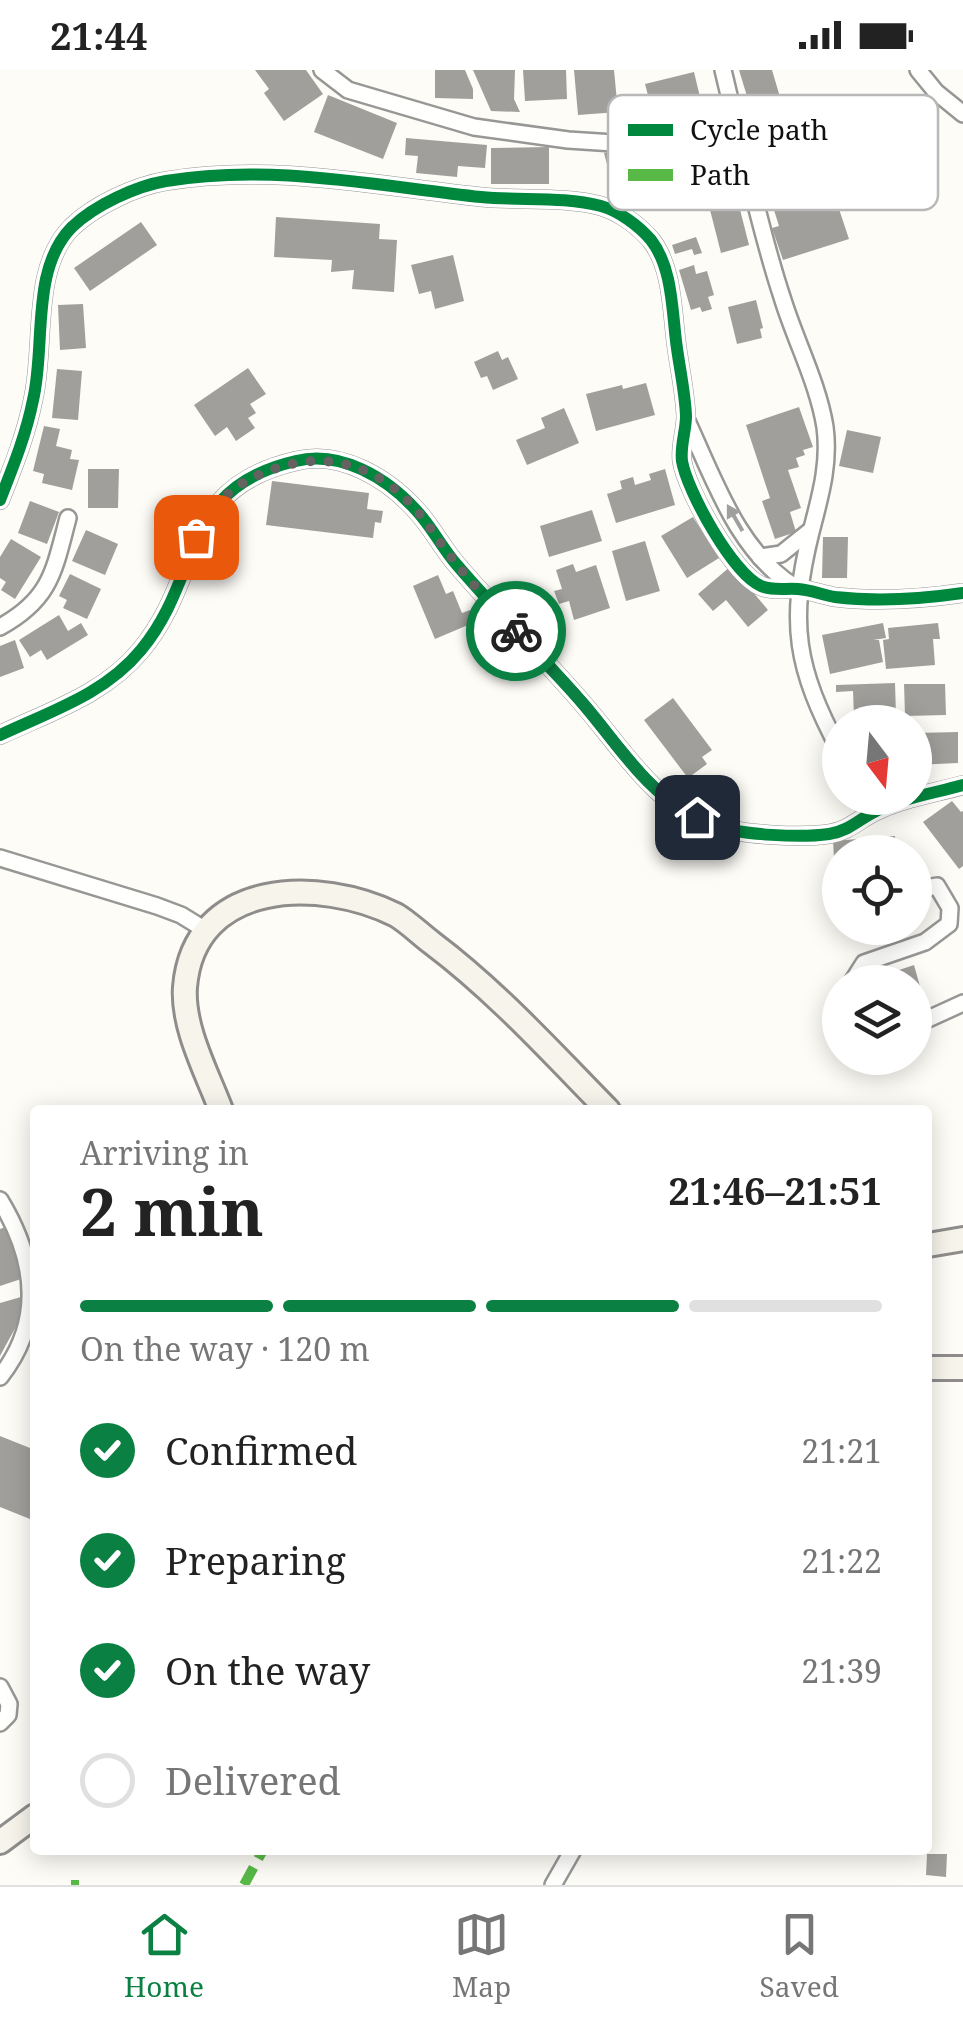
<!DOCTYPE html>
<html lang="en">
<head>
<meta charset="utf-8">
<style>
	body { margin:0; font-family:"Noto Serif",serif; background:#f2f2f2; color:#222; height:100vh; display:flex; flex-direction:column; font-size:38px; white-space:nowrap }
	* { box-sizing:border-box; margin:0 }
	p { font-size:32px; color:#767676 }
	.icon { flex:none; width:55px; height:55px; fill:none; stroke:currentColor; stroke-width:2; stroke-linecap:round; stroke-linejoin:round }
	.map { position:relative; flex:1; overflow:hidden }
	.drawer { position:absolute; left:30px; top:1035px; width:902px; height:750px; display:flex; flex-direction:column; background:#fff; border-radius:10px; box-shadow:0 5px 25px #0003 }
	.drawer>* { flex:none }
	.needle { width:65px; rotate:164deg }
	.tools { position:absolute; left:822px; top:635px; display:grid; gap:20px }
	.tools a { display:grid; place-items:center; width:110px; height:110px; border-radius:50%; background:#fff; box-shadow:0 5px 25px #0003; font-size:50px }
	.pin { position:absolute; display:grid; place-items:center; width:85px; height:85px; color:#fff; margin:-42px; border-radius:20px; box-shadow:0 5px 15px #0006 }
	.courier { position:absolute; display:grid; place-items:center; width:100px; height:100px; margin:-50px; border:8px solid #0b8043; border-radius:50%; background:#fff; color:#222; box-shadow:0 2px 12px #0007 }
	.head em { font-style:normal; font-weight:700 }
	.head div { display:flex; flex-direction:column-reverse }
	.head { display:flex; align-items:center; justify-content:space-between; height:170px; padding:0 50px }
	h1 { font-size:65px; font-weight:700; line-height:75px }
	.bar { display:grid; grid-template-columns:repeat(4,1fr); gap:15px 10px; align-content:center; height:120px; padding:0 50px }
	.bar i { height:12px; border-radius:8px; background:#e0e0e0 }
	.bar .current { background:#0b8043 }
	.bar p { grid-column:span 4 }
	ol { padding:0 50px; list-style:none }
	li { display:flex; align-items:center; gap:30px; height:110px }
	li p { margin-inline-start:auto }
	li .icon { padding:10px; border-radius:50%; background:#0b8043; color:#fff; stroke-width:4 }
	li:last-child { color:#767676 }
	li i { width:55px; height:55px; border:5px solid #e0e0e0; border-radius:50% }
	.status { display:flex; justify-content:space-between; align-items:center; height:70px; padding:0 50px; background:#fff; direction:ltr }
	.status svg { height:28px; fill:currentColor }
	.dock { display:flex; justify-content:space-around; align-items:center; height:140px; border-top:2px solid #e0e0e0; background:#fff; font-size:28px; color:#767676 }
	.dock a { display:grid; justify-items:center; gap:5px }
	.dock .current { color:#0b8043 }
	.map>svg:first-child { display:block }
	.building { fill:#a19f9c }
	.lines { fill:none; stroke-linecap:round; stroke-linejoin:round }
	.street-casing { stroke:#979795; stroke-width:20 }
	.secondary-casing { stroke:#8e8d8b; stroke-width:28 }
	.street { stroke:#fffffe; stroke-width:15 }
	.secondary { stroke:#f6f4eb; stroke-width:22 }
	.quiet { stroke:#58b947; stroke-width:10; stroke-dasharray:20 10; stroke-linecap:butt }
	.cycleway-casing { stroke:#fff; stroke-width:19 }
	.cycleway { stroke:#00873e; stroke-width:12 }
	.oneway { fill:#a0a09f }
	.done { stroke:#646362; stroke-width:10; stroke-dasharray:0 18 }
	.route { stroke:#0b8043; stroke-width:12 }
	.key { fill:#fff; stroke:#b8b8b8; stroke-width:2.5 }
	.key-label { font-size:28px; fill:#111 }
</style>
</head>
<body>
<div class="status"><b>21:44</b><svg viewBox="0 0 49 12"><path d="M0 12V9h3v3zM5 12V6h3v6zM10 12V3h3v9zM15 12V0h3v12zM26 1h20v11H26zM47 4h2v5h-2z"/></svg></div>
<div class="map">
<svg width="963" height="1815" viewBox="0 0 963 1815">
	<rect width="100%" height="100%" fill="#fdfcf7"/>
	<!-- building -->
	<g class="building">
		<polygon points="255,0 306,0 323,24 284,51 264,23 269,19"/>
		<polygon points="435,0 465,0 473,19 473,29 435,28"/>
		<polygon points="473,0 515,0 514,29 520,42 491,41"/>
		<polygon points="523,0 566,0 567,29 525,31"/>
		<polygon points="574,0 614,0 618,42 578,45"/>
		<polygon points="739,0 772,0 780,27 750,36"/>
		<polygon points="694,2 701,31 657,41 655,32 650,33 645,14"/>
		<polygon points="328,25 397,53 383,89 314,62"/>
		<polygon points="406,68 487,75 485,98 458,96 457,107 416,103 418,86 405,85"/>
		<polygon points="647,72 657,113 620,123 622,128 616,129 604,83"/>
		<polygon points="549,77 549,114 491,114 491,78"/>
		<polygon points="821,111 830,139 838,136 849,169 783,190 772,158 779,156 768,121 794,113 795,119"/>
		<polygon points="735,120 749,175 721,183 707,128"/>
		<polygon points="276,147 380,154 379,169 397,170 394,222 352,219 354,200 331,202 332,190 274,187"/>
		<polygon points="141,152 157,175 90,221 74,198"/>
		<polygon points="696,167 702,183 694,185 692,179 675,184 672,175"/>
		<polygon points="453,185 464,231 435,239 431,221 419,224 411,195"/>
		<polygon points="694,195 696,204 707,201 714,225 708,227 712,239 702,242 700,237 691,240 679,200"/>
		<polygon points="756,230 763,258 760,259 762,268 737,274 728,237"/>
		<polygon points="83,234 86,278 60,280 58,235"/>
		<polygon points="498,281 502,290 508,287 518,309 493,320 487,306 481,308 474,292"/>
		<polygon points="248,298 266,324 250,334 256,343 248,348 255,358 236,371 227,357 215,366 194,335"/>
		<polygon points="57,299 82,301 78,350 52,348"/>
		<polygon points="646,313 655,345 596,361 586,324 622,315 623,319"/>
		<polygon points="799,337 813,377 803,380 805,385 796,388 799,397 788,400 801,438 790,442 796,462 775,469 762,431 770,428 746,355"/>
		<polygon points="564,338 579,373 527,395 516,370 545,358 541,348"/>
		<polygon points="44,356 60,359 56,376 72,380 70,389 79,390 72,420 42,413 44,404 33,401"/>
		<polygon points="847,360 881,367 873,403 839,396"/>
		<polygon points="88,399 119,399 118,438 88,438"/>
		<polygon points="665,399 675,435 616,453 607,424 622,419 620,411 633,407 635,415 651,410 649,404"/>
		<polygon points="272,411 369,423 367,439 383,441 381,453 375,452 373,468 266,455"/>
		<polygon points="30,431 59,442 47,474 18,463"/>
		<polygon points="592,440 602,471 549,487 540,456"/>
		<polygon points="693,447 719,488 687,508 661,466"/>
		<polygon points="86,460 118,474 105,505 72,491"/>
		<polygon points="823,467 848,467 847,508 822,508"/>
		<polygon points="11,469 41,487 15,529 1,520 6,512 0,508 0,487"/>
		<polygon points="645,471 660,521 626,531 612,481"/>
		<polygon points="573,494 576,502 596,495 610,538 574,550 569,531 559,534 554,521 562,519 556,500"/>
		<polygon points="731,496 768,540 748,557 726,530 713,541 698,524"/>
		<polygon points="70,504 101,519 87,549 63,538 67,530 59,526"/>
		<polygon points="438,505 446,524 453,521 462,543 470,540 475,552 435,569 413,516"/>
		<polygon points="59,545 68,561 81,553 88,565 47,590 41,580 30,587 19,570"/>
		<polygon points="883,553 886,568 873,570 879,570 883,592 830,604 822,565"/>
		<polygon points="938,553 940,569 933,569 935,595 886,599 883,570 889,569 888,558"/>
		<polygon points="15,570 24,598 0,607 0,576"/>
		<polygon points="895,613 896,646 854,647 853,621 836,622 836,615"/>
		<polygon points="904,614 945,614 946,645 905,646"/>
		<polygon points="673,628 712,680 702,687 707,694 688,708 644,650"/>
		<polygon points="958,662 958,693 915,695 915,663"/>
		<polygon points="952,731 961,742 963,741 963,796 959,799 923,752"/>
		<polygon points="895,766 896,782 840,782 840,821 836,822 833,771"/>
		<polygon points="914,895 926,938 915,942 915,912 880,912 878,907"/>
		<polygon points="8,1156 24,1208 0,1216 0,1159"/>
		<polygon points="21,1227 25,1240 0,1286 0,1233"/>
		<polygon points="0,1366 35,1380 35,1451 0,1437"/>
		<polygon points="840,1780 900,1780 900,1785 841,1783"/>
		<polygon points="927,1784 947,1784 946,1807 926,1805"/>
	</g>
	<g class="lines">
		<!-- street casing -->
		<g class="street-casing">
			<g id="street">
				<polyline points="322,0 348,20 474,57 568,70 629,74 733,42 723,0"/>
				<polyline points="918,0 936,22 963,44"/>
				<path d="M 733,42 C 749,104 762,167 782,227 C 795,270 818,313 825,357 C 830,394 820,427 811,462 C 788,554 796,598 840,681"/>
				<path d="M 687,351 C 714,409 738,482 795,517"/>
				<path d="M 0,430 C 13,397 26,365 33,330 C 46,276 30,199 72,157 C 95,135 136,116 166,111 C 271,93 377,116 481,127 C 521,131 563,126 601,136 C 619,141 639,156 651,170 C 672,197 672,238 676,271 C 679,296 685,321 686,346 C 686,361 680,376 682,391 C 687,421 733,504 761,516 C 772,521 786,518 798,519 C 811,520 823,525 835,527 C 877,532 922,529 963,523"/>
				<polyline points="760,487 781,484 811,460"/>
				<path d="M 0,557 C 51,529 54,501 68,448"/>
				<path d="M 0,665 C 51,641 105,624 141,580 C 204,504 178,418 296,391 C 341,380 387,408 416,440 C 432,457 442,478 457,495 C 498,543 543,587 584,635 C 624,681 655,736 716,756 C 742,765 801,768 829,764 C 849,761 859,749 876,741 C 902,728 935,723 963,715"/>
				<polyline points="0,788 157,836 181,845 207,861"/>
				<polyline points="852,912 864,893 925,872 949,854 950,838 937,816 915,820"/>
				<polyline points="915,955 963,933"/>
				<path d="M 0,1130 C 35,1188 45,1250 0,1307"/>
				<polyline points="0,1617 9,1634 8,1645 0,1653"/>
				<polyline points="553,1815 573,1780"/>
			</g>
		</g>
		<!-- secondary casing -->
		<g class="secondary-casing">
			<g id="secondary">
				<path d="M 221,1040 C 207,1003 182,957 185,917 C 194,809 320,807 396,845 C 408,852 420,864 432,873 C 497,922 551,982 608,1040"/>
				<polyline points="928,1175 963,1169"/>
				<polyline points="928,1298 963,1298"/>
				<polyline points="0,1772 35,1746"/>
			</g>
		</g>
		<!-- street -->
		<use href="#street" class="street"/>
		<!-- secondary -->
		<use href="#secondary" class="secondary"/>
		<!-- quiet -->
		<g class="quiet">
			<polyline points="71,1815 79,1815"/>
			<polyline points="244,1815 263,1780"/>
		</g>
		<!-- cycleway casing -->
		<g class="cycleway-casing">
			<g id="cycleway">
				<path d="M 0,430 C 13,397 26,365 33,330 C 46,276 30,199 72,157 C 95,135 136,116 166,111 C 271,93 377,116 481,127 C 521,131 563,126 601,136 C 619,141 639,156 651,170 C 672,197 672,238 676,271 C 679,296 685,321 686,346 C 686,361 680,376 682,391 C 687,421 733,504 761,516 C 772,521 786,518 798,519 C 811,520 823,525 835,527 C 877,532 922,529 963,523"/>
				<path d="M 0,665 C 51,641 105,624 141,580 C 204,504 178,418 296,391 C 341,380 387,408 416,440 C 432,457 442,478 457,495 C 498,543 543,587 584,635 C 624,681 655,736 716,756 C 742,765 801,768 829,764 C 849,761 859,749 876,741 C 902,728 935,723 963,715"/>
			</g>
		</g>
		<!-- cycleway -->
		<use href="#cycleway" class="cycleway"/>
	</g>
	<!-- one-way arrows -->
	<defs><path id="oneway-solid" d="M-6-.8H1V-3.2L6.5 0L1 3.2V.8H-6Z" transform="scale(2.5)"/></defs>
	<use class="oneway" href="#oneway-solid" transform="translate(735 448) rotate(-120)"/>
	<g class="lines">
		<!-- done -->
		<path class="done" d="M 196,467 C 215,430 236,412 274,399 C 329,379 382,398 418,442 C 431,458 442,476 455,492 C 474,516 495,539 516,561"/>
		<!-- route -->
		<path class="route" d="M 516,561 C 539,587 564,611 586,637 C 620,678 648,724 697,747"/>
	</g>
	<!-- legend -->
	<rect x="608" y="25" width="330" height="115" rx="15" class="key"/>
	<rect x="628" y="54" width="45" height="12" fill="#00873e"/>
	<rect x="628" y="99" width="45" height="12" fill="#58b947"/>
	<g class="key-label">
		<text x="690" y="70">Cycle path</text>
		<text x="690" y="115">Path</text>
	</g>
</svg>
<div class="tools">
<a><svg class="needle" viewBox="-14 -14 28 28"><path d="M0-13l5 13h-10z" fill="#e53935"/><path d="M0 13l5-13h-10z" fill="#767676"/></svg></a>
<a><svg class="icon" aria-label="locate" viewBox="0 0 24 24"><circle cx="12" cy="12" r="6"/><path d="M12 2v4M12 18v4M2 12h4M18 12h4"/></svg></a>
<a><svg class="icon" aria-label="layers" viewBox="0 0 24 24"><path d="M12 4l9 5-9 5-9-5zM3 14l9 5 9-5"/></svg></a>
</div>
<div class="pin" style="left:196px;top:467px;background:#ea580c"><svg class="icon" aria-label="bag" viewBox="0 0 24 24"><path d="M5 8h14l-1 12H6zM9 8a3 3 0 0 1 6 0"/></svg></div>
<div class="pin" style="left:697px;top:747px;background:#1f2937"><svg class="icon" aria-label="home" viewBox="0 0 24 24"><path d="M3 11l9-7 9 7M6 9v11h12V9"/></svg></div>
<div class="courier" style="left:516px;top:561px"><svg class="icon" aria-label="bike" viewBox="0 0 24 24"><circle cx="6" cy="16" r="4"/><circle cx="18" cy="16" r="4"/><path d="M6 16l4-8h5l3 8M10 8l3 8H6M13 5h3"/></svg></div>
<section class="drawer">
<div class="head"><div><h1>2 min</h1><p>Arriving in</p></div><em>21:46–21:51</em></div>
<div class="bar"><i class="current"></i><i class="current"></i><i class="current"></i><i></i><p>On the way · 120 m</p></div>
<ol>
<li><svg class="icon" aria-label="check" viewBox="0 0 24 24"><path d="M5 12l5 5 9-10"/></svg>Confirmed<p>21:21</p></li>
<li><svg class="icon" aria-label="check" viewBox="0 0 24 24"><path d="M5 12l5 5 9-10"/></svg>Preparing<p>21:22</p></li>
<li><svg class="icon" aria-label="check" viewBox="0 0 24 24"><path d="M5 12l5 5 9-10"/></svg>On the way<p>21:39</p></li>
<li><i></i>Delivered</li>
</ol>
</section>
</div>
<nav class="dock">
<a class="current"><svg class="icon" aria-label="home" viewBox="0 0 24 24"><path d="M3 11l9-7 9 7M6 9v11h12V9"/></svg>Home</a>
<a><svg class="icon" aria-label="map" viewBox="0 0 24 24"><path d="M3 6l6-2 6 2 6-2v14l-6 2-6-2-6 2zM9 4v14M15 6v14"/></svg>Map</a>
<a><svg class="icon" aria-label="saved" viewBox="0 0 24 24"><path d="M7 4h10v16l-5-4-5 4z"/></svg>Saved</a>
</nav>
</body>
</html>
